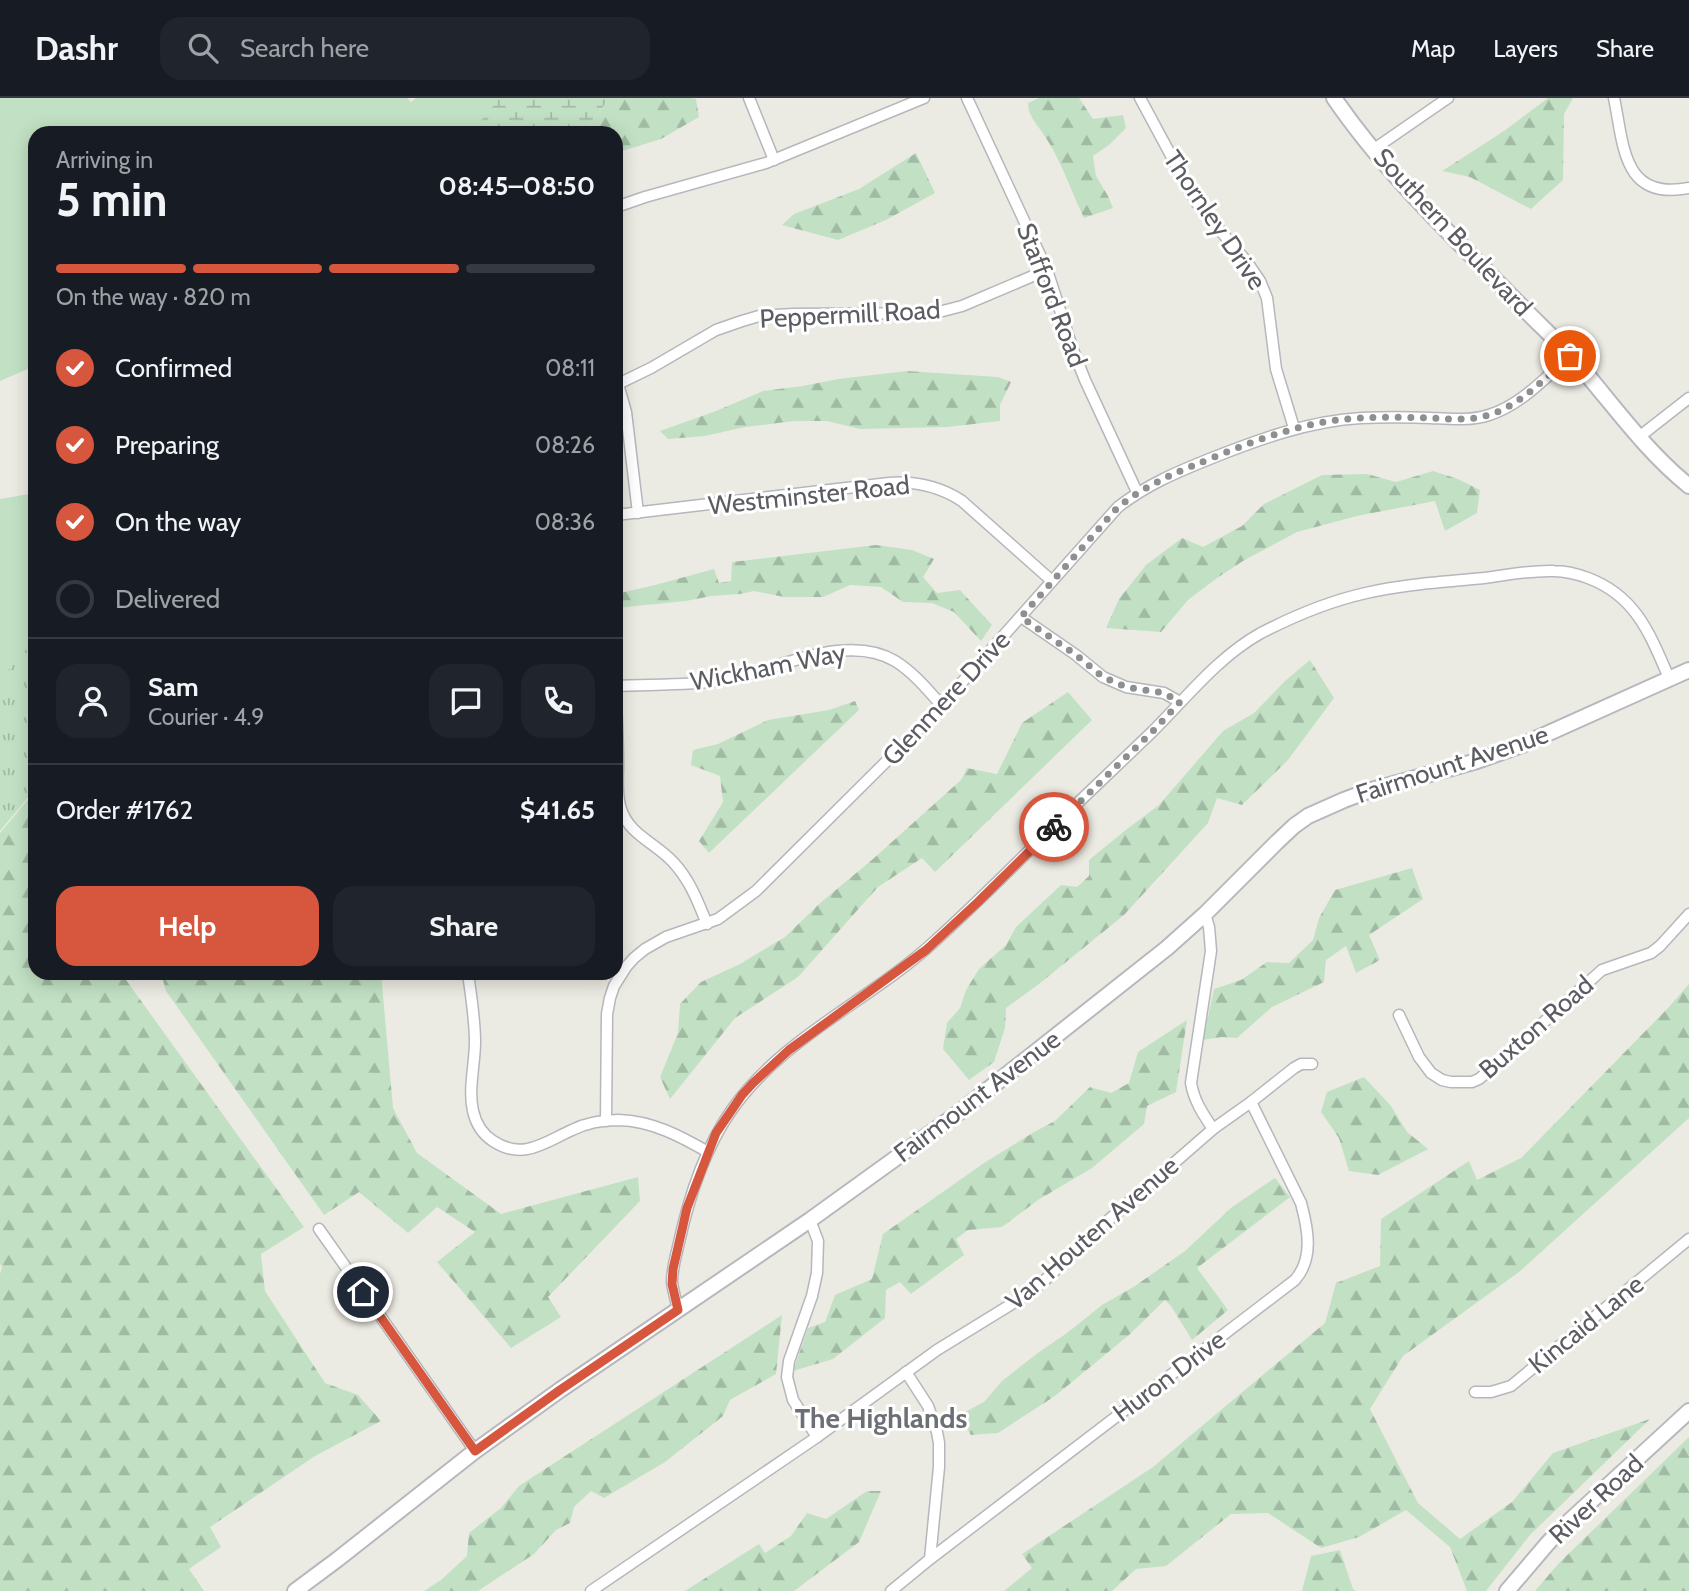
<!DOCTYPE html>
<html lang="en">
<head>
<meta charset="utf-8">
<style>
	body { margin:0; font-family:Cabin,sans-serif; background:#20242c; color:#f1f3f6; height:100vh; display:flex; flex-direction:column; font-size:26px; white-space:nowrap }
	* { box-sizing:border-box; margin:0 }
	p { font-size:23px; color:#9ea1a6 }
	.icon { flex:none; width:38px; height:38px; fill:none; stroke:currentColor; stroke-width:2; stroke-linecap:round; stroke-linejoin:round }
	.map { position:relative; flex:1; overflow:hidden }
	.side { position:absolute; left:28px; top:28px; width:595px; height:854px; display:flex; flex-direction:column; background:#171b24; border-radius:21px; box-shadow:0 4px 18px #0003 }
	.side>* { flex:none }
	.pin { position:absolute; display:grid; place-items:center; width:60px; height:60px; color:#fff; margin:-30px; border:4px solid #fff; border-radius:50%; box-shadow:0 2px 7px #0007 }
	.courier { position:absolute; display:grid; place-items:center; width:70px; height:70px; margin:-35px; border:5px solid #d7573e; border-radius:50%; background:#fff; color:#222; box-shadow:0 2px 9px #0007 }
	.head em { font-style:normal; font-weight:700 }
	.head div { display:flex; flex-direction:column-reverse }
	.head { display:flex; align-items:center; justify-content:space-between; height:119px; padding:0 28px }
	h1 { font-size:46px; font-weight:700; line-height:52px }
	.bar { display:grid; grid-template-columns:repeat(4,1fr); gap:10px 7px; align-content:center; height:84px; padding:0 28px }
	.bar i { height:9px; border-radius:5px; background:#363941 }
	.bar .selected { background:#d7573e }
	.bar p { grid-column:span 4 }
	.line { display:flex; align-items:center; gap:18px; padding:0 28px; border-top:2px solid #363941 }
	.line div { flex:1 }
	.round { display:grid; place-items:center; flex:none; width:74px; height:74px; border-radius:21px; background:#20242c }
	ol { padding:0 28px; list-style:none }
	li { display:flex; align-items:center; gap:21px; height:77px }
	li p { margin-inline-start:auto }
	li .icon { padding:7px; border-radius:50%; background:#d7573e; color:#fff; stroke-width:4 }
	li:last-child { color:#9ea1a6 }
	li i { width:38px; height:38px; border:4px solid #363941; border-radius:50% }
	.primary-button { display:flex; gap:14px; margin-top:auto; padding:14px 28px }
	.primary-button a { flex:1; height:80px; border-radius:21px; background:#d7573e; color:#fff; font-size:28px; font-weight:700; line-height:80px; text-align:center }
	.primary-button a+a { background:#20242c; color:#f1f3f6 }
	header { display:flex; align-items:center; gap:42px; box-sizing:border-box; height:98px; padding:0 35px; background:#171b24; border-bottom:2px solid #363941 }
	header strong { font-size:33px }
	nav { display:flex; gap:38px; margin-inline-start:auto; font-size:24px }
	.search { width:490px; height:63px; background:#20242c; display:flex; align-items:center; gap:18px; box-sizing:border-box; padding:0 24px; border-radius:21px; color:#9ea1a6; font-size:26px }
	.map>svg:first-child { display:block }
	.grass { fill:url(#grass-tufts) }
	.forest { fill:url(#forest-firs) }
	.wetland { fill:url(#wetland-marsh) }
	.park { fill:#c2e1c4 }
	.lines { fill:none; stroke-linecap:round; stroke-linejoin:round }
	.minor-casing { stroke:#b5b7bc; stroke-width:13 }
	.secondary-casing { stroke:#b6b8be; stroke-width:18 }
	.minor { stroke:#fff; stroke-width:10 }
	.secondary { stroke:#fff; stroke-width:14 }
	.done { stroke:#8e8f8f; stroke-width:7; stroke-dasharray:0 12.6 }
	.route { stroke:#d7573e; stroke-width:9 }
	.labels { text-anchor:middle; stroke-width:6; stroke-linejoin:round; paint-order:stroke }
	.street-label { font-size:26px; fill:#5b5d62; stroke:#fff }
	.neighbourhood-label { font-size:28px; font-weight:bold; fill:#6c6f74; stroke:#fff }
</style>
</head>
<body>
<header>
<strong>Dashr</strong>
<div class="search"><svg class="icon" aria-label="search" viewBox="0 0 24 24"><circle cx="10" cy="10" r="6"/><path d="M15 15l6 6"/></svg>Search here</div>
<nav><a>Map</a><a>Layers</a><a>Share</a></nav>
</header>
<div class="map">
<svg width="1689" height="1493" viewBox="0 0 1689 1493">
	<defs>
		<pattern id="grass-tufts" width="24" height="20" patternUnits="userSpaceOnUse" patternTransform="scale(1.75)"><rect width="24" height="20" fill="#c2e1c4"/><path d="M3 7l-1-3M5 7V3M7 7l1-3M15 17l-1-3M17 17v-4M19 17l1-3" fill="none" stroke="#a1baa3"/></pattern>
		<pattern id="forest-firs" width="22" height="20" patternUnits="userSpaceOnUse" patternTransform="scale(1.75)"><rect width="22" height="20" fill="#c2e1c4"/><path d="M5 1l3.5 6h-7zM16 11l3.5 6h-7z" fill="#a1baa3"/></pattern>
		<pattern id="wetland-marsh" width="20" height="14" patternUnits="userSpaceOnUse" patternTransform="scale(1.75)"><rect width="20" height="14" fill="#c2e1c4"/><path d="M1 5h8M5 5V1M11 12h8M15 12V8" fill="none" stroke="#a1baa3"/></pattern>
	</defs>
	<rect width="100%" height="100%" fill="#ecebe3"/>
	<!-- grass -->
	<polygon class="grass" points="35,531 35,691 0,733 0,571"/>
	<!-- forest -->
	<g class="forest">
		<polygon points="610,0 691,0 696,1 699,19 661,41 616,55 616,35 582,35"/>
		<path d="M 1039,0 L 1079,0 L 1093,21 L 1123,17 L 1126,30 L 1109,47 L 1093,58 L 1096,78 L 1108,98 L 1113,110 L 1084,120 C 1070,91 1061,61 1042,34 C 1035,24 1028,17 1028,5 Z"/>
		<polygon points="1548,0 1573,0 1564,16 1563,82 1531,111 1470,79 1442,73 1504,33"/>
		<polygon points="916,55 935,95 886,122 838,142 782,127 794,116 859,91"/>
		<polygon points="907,273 998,279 1011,284 1000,307 1000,323 947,329 860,331 827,323 794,323 745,329 705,338 668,341 660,333 716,313 763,293 803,288 838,281"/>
		<polygon points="1433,373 1458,381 1480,392 1477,415 1445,433 1435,403 1357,418 1297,434 1243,463 1217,480 1188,502 1161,534 1106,530 1119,501 1146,467 1182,440 1203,449 1242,428 1264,406 1322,377 1367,376 1396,384"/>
		<polygon points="876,447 912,452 934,461 923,479 937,495 960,492 992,527 981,543 954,514 932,505 903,504 881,489 850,487 823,499 784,499 754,493 740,496 711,498 686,503 616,510 616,496 655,487 714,471 719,485 731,483 732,464"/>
		<polygon points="1310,562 1334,600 1288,662 1242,707 1217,700 1208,725 1124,817 1039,886 1006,910 1005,930 994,964 969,982 943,951 947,925 960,910 966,892 979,871 1006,847 1016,829 1061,787 1077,789 1089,778 1089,762 1127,731 1159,707 1223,633 1254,615 1285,583"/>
		<polygon points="1068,594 1092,622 935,774 922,760 878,789 798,879 735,920 670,1001 660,979 678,935 680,906 701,884 740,866 785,839 819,806 873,761 961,682 967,670 997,676 1022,625"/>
		<polygon points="855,603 859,612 709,755 699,743 723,704 720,678 691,667 693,652 718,646 768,622 829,612"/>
		<polygon points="35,693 35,875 121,875 304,1129 261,1156 265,1193 325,1285 358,1297 381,1323 315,1358 210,1429 221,1449 189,1471 204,1493 0,1493 0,1176 2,1169 0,1166 0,735"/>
		<polygon points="1412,770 1423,801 1369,837 1380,862 1356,875 1346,848 1326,862 1324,884 1272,909 1237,940 1222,939 1203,942 1214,891 1241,882 1267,864 1289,865 1313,842 1319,820 1335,792"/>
		<polygon points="161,875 381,875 393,1010 417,1055 501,1116 638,1079 640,1103 548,1199 561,1219 511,1250 437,1164 475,1134 437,1109 408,1135 359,1094 324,1117 166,893"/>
		<polygon points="1689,886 1689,1020 1519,1174 1403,1258 1370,1311 1418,1405 1460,1441 1512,1404 1553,1355 1650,1321 1530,1437 1486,1493 1467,1493 1450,1449 1406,1412 1359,1439 1321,1450 1268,1415 1231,1416 1166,1468 1136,1471 1112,1493 1004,1493 1032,1470 1022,1456 1153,1369 1325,1225 1336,1185 1380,1168 1381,1121 1469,1063 1477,1082 1521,1060 1668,910"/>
		<polygon points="1187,922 1176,994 1147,1008 1144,1026 1092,1070 1038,1102 1002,1129 968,1132 956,1141 964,1157 911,1196 900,1184 886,1192 885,1220 833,1261 793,1273 808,1230 825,1224 835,1197 872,1181 883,1136 984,1065 1034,1034 1055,1023 1090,989 1111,995 1129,985 1138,954"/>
		<polygon points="1364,979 1391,1008 1407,1034 1428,1051 1378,1077 1349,1073 1339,1040 1321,1014 1327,994"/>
		<polygon points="1275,1080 1290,1099 1197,1170 1228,1212 1192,1242 1171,1208 1165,1202 1129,1237 1055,1298 998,1335 971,1337 958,1318 984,1304 1002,1283 1039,1254 1067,1235 1102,1207 1135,1188 1185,1153 1232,1109"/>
		<polygon points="782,1217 776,1276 730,1302 723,1318 665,1364 604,1400 591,1393 574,1409 570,1425 556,1432 534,1456 478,1493 424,1493 441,1482 467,1458 469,1435 501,1410 519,1388"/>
		<polygon points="1689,1339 1689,1493 1535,1493 1559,1465"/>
		<polygon points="867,1393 881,1393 859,1444 794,1493 685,1493 759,1446 765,1455 791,1438 807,1415 826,1421"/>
		<polygon points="1340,1452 1353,1491 1356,1493 1302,1493 1311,1458"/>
	</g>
	<!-- wetland -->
	<polygon class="wetland" points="496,0 610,0 582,35 359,35 404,2 465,20"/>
	<!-- park -->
	<g class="park">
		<polygon points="0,0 407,0 411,4 416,0 500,0 471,35 35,35 35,268 0,283"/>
		<polygon points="35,395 35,541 0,582 0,401"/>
	</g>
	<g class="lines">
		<!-- minor casing -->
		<g class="minor-casing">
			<g id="minor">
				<polyline points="749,0 774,62"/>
				<polyline points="967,0 1047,172 1073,252 1085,282 1137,394"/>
				<polyline points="1140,0 1196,104 1247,164 1260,183 1267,200 1276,271 1294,330"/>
				<path d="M 1614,0 C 1624,47 1622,103 1689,90"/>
				<polyline points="1374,51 1448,0"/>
				<polyline points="616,109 645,99 766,65 924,0"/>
				<polyline points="616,279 626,314 638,415"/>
				<polyline points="618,286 651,270 716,232 742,223 759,218 793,216 935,215 962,208 1047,172"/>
				<polyline points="1639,339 1689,300"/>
				<path d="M 616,417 L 889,385 C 916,383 939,388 962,403 L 1052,483"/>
				<polyline points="1021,519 1076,557 1103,579 1126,589 1164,595 1180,604"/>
				<path d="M 616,588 C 655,586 695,588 734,580 C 782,569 848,535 895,563 C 913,574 928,592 942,608"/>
				<path d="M 616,602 C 617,624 618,645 618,667 C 618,681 616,697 621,711 C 629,737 656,745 673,764 C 690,782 698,804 707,826"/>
				<path d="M 1205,816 L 1209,829 L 1211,853 L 1191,985 C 1194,1003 1203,1016 1213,1031"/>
				<path d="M 468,875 C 471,898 475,921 475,944 C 475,966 468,991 473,1013 C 476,1026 482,1036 493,1043 C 523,1063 545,1044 572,1032 C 586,1025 603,1022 619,1022 C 652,1023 680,1038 708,1054"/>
				<polyline points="1399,917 1419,959 1431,975 1442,982 1451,984 1472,984 1479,981 1497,966 1602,872 1651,855 1660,848 1689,816"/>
				<path d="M 606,1023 L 607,916 L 610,900 L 614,888 L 626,869 L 634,860 L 645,851 L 666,839 L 718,821 L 756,793 L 932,618 L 1118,409 C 1148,386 1177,374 1212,360 C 1260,341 1309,323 1361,320 C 1384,319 1407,319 1431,320 C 1450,321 1471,323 1489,317 C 1521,307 1546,279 1570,258"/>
				<polyline points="810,1122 818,1143 817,1175 812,1198 789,1263 787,1279 793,1302 817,1339"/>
				<polyline points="319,1131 475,1353"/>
				<path d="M 678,1211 C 676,1203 673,1193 672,1184 C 672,1172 675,1161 678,1149 C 688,1102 703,1053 731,1013 C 781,940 871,902 935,843 C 978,804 1020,762 1061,721 C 1091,692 1122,663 1152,634 C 1187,599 1218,559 1261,535 C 1294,518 1330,503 1366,495 C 1404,486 1445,484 1484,480 C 1507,477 1531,472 1554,473 C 1566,473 1577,476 1588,480 C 1636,498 1650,536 1669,580"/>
				<polyline points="906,1274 928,1308 937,1334 939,1345 939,1369 930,1461"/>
				<polyline points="1475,1294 1491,1294 1511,1288 1689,1141"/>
				<polyline points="591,1493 817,1339 937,1252 1028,1196 1043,1184 1096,1133 1213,1031 1251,1004 1294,970 1301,966 1312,966"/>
				<path d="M 891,1493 L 930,1461 L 1295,1182 C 1314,1160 1308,1131 1301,1105 L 1251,1004"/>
			</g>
		</g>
		<!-- secondary casing -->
		<g class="secondary-casing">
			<g id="secondary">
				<path d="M 1334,0 C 1388,79 1460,145 1526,213 C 1541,228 1557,243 1571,258 C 1610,302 1643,351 1689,388"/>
				<polyline points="295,1493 338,1461 475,1353 560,1292 810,1122 957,1016 1167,850 1205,816 1277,744 1294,728 1308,718 1344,702 1368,693 1477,663 1522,647 1689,572"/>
				<polyline points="1507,1493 1548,1445 1564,1428 1689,1313"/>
			</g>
		</g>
		<!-- minor -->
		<use href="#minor" class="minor"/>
		<!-- secondary -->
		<use href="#secondary" class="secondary"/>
	</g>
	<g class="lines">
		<!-- done -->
		<path class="done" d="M 1054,729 L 1155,631 L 1180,604 L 1164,595 L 1126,589 L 1103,579 L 1076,557 L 1021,519 L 1118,409 C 1150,384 1180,373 1217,358 C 1264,339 1311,322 1361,320 C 1384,319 1408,319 1431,320 C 1450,321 1470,323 1489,317 C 1521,307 1546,279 1570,258"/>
		<!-- route -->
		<polyline class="route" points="363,1194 475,1353 560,1292 678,1212 672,1186 673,1171 687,1110 716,1035 742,997 753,985 789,952 926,852 978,804 1054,729"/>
	</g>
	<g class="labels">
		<!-- street labels -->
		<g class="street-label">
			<text transform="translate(1215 122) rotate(56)" y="9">Thornley Drive</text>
			<text transform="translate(1453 134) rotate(47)" y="9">Southern Boulevard</text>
			<text transform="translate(1052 197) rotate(69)" y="9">Stafford Road</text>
			<text transform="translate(850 216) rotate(-3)" y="9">Peppermill Road</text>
			<text transform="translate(809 397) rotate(-6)" y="9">Westminster Road</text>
			<text transform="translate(768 569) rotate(-11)" y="9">Wickham Way</text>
			<text transform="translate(946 600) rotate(-47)" y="9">Glenmere Drive</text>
			<text transform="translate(1452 666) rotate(-18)" y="9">Fairmount Avenue</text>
			<text transform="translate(1536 929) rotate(-41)" y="9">Buxton Road</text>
			<text transform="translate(977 998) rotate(-37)" y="9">Fairmount Avenue</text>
			<text transform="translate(1092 1135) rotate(-41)" y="9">Van Houten Avenue</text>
			<text transform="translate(1586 1226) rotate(-39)" y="9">Kincaid Lane</text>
			<text transform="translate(1169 1278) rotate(-37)" y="9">Huron Drive</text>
			<text transform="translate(1596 1401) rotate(-43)" y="9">River Road</text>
		</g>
		<!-- neighbourhood labels -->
		<g class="neighbourhood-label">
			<text x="881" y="1330">The Highlands</text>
		</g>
	</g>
</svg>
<div class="pin" style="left:1570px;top:258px;background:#ea580c"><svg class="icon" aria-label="bag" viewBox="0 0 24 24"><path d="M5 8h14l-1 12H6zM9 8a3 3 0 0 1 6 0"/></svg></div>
<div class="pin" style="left:363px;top:1194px;background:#1f2937"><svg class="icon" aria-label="home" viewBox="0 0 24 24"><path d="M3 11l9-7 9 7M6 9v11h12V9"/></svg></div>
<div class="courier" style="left:1054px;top:729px"><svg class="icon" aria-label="bike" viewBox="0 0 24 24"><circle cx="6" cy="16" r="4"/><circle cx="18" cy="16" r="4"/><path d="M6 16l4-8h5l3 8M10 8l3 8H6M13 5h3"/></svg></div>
<section class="side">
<div class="head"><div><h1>5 min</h1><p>Arriving in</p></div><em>08:45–08:50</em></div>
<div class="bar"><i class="selected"></i><i class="selected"></i><i class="selected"></i><i></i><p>On the way · 820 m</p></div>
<ol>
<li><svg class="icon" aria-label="check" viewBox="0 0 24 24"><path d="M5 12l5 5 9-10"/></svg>Confirmed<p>08:11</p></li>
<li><svg class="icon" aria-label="check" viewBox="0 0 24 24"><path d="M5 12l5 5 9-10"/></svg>Preparing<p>08:26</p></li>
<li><svg class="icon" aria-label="check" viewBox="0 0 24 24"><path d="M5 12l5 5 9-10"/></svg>On the way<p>08:36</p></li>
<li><i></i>Delivered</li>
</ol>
<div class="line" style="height:126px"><a class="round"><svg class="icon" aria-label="person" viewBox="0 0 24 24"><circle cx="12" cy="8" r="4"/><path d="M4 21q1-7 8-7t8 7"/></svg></a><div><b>Sam</b><p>Courier · 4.9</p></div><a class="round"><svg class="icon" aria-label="chat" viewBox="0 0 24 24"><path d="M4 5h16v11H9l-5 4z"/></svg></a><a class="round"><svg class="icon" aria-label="phone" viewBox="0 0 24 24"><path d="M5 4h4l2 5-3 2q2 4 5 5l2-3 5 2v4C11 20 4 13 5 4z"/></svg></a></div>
<div class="line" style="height:91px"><div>Order #1762</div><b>$41.65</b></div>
<div class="primary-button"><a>Help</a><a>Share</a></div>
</section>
</div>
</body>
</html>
